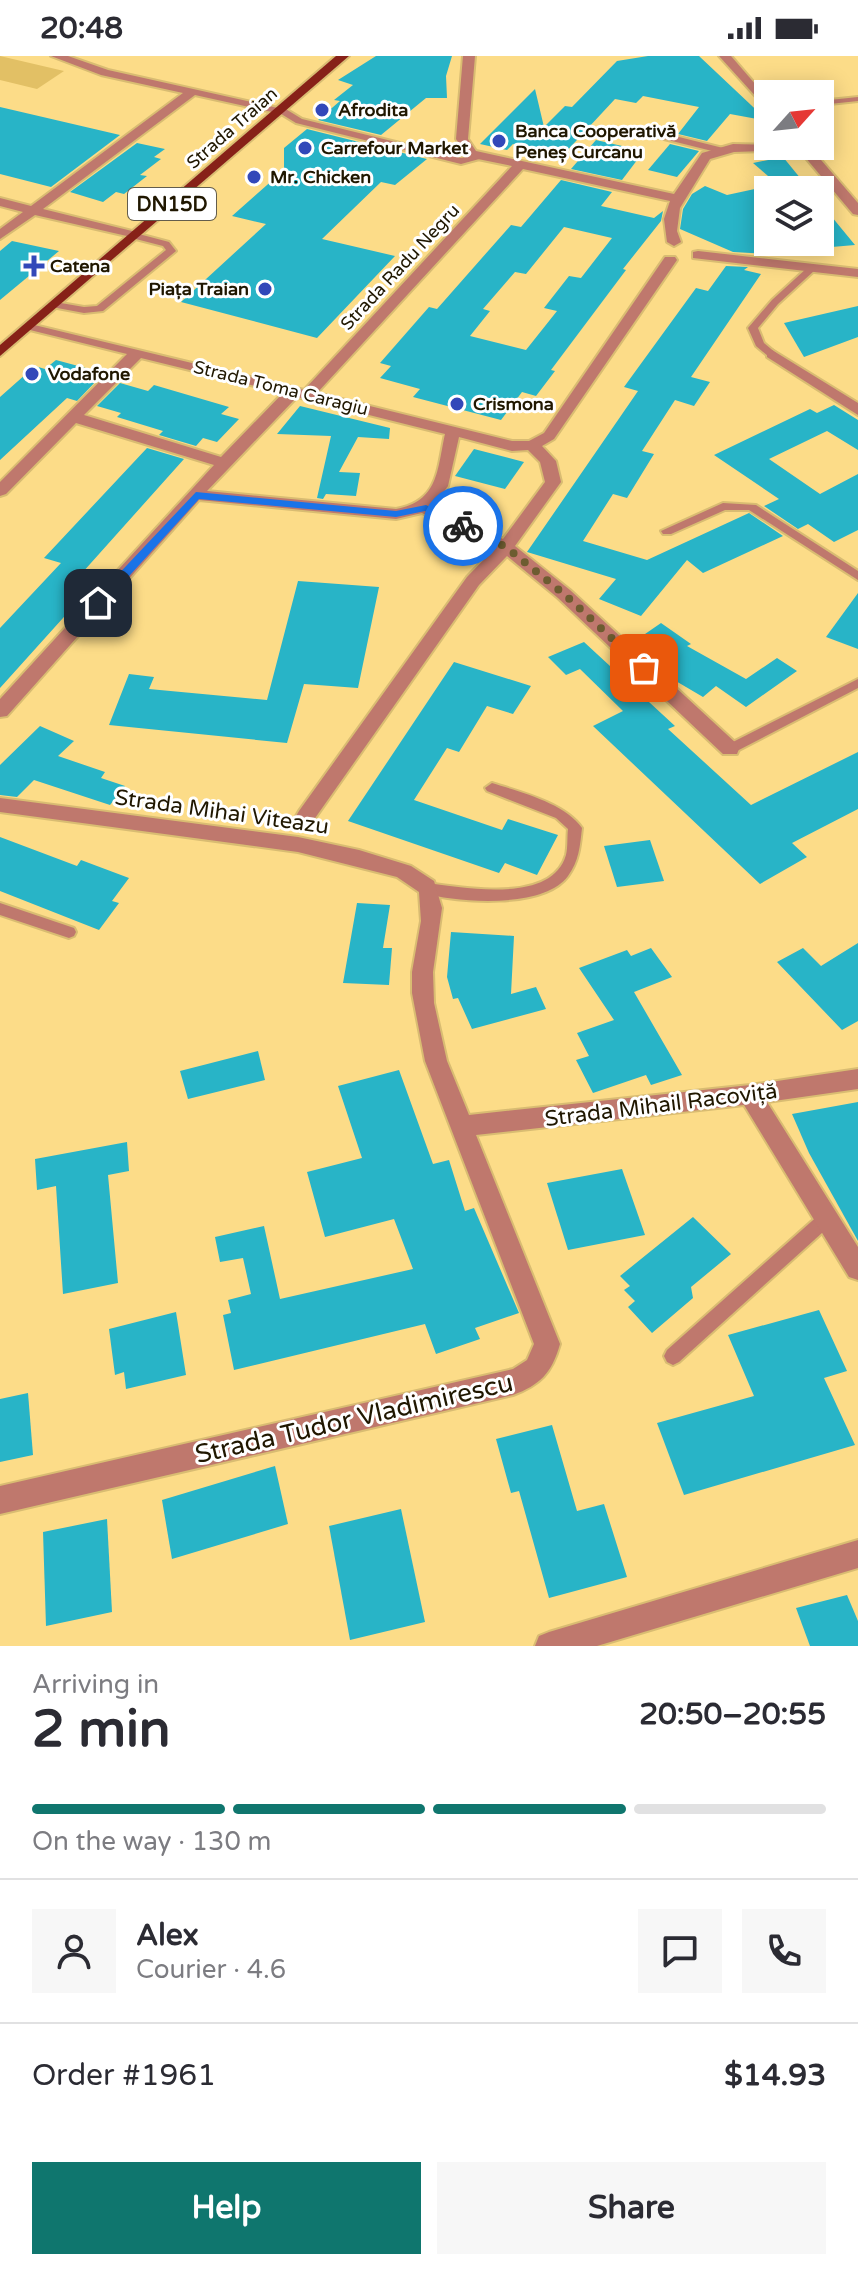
<!DOCTYPE html>
<html lang="en">
<head>
<meta charset="utf-8">
<style>
	body { margin:0; font-family:"Varela Round",sans-serif; background:#f7f7f7; color:#2b2b33; height:100vh; display:flex; flex-direction:column; font-size:30px; white-space:nowrap }
	* { box-sizing:border-box; margin:0 }
	p { font-size:26px; color:#7c7c81 }
	.icon { flex:none; width:44px; height:44px; fill:none; stroke:currentColor; stroke-width:2; stroke-linecap:round; stroke-linejoin:round }
	.map { position:relative; height:1590px; overflow:hidden }
	.details { display:flex; flex-direction:column; background:#fff; flex:1 }
	.details>* { flex:none }
	.needle { width:52px; rotate:63deg }
	.buttons { position:absolute; left:754px; top:24px; display:grid; gap:16px }
	.buttons a { display:grid; place-items:center; width:80px; height:80px; border-radius:0px; background:#fff; box-shadow:0 4px 20px #0003; font-size:40px }
	.pin { position:absolute; display:grid; place-items:center; width:68px; height:68px; color:#fff; margin:-34px; border-radius:16px; box-shadow:0 4px 12px #0006 }
	.courier { position:absolute; display:grid; place-items:center; width:80px; height:80px; margin:-40px; border:6px solid #1a73e8; border-radius:50%; background:#fff; color:#222; box-shadow:0 2px 10px #0007 }
	.summary em { font-style:normal; font-weight:700 }
	.summary div { display:flex; flex-direction:column-reverse }
	.summary { display:flex; align-items:center; justify-content:space-between; height:136px; padding:0 32px }
	h1 { font-size:52px; font-weight:700; line-height:60px }
	.bar { display:grid; grid-template-columns:repeat(4,1fr); gap:12px 8px; align-content:center; height:96px; padding:0 32px }
	.bar i { height:10px; border-radius:6px; background:#e1e1e2 }
	.bar .current { background:#0f766e }
	.bar p { grid-column:span 4 }
	.line { display:flex; align-items:center; gap:20px; padding:0 32px; border-top:2px solid #e1e1e2 }
	.line div { flex:1 }
	.round { display:grid; place-items:center; flex:none; width:84px; height:84px; border-radius:0px; background:#f7f7f7 }
	.button { display:flex; gap:16px; margin-top:auto; padding:16px 32px }
	.button a { flex:1; height:92px; border-radius:0px; background:#0f766e; color:#fff; font-size:32px; font-weight:700; line-height:92px; text-align:center }
	.button a+a { background:#f7f7f7; color:#2b2b33 }
	.status { display:flex; justify-content:space-between; align-items:center; height:56px; padding:0 40px; background:#fff; direction:ltr }
	.status svg { height:22px; fill:currentColor }
	.map>svg:first-child { display:block }
	.green { fill:#e2c065 }
	.building { fill:#28b4c7; fill-rule:evenodd }
	.lines { fill:none; stroke-linecap:round; stroke-linejoin:round }
	.lane-casing { stroke:#d9bc72; stroke-width:4 }
	.street-casing { stroke:#d9bc72; stroke-width:4 }
	.primary-casing { stroke:#d9bc72; stroke-width:4 }
	.lane { fill:#bf786d; fill-rule:evenodd }
	.street { fill:#bf786d; fill-rule:evenodd }
	.primary { fill:#872118; fill-rule:evenodd }
	.route { fill:#1a73e8 }
	.done { stroke:#6d5c30; stroke-width:8; stroke-dasharray:0 14.4 }
	.poi-dot { fill:#3248b9; stroke:#fff; stroke-width:3 }
	.labels { text-anchor:middle; stroke-width:6; stroke-linejoin:round; paint-order:stroke }
	.far-poi-label { font-size:18px; font-weight:bold; fill:#201700; stroke:#fff; text-anchor:start }
	.far-street-label { font-size:18px; fill:#201700; stroke:#fff }
	.shield { fill:#fff; stroke:#635d4c; stroke-width:2 }
	.shield-label { font-size:20px; font-weight:bold; fill:#201700 }
	.street-label { font-size:22px; fill:#201700; stroke:#fff }
	.near-street-label { font-size:26px; fill:#201700; stroke:#fff }
</style>
</head>
<body>
<div class="status"><b>20:48</b><svg viewBox="0 0 49 12"><path d="M0 12V9h3v3zM5 12V6h3v6zM10 12V3h3v9zM15 12V0h3v12zM26 1h20v11H26zM47 4h2v5h-2z"/></svg></div>
<div class="map">
<svg width="858" height="1590" viewBox="0 0 858 1590">
	<rect width="100%" height="100%" fill="#fcdc88"/>
	<!-- green -->
	<polygon class="green" points="0,0 64,15 37,33 0,24"/>
	<!-- building -->
	<g class="building">
		<polygon points="376,0 452,0 446,20 447,42 426,42 381,79 318,64 340,45 334,44 353,29 338,24"/>
		<polygon points="648,0 699,0 768,65 730,58 707,85 678,78 699,51 643,40 636,47 615,43 563,99 513,88 507,94 480,88 535,33 544,71 565,50 572,51 617,5"/>
		<polygon points="0,51 120,79 51,131 0,118"/>
		<polygon points="307,73 427,103 395,129 381,126 322,183 395,200 317,282 181,246 266,168 232,160 284,114 284,92"/>
		<polygon points="596,84 644,95 622,124 571,113"/>
		<polygon points="137,87 165,93 154,101 161,103 140,119 147,120 124,138 116,136 103,146 70,136"/>
		<polygon points="670,88 699,95 677,121 648,114"/>
		<polygon points="783,101 810,134 784,134 753,107"/>
		<path d="M 561,124 L 612,136 L 601,150 L 654,162 L 663,155 L 661,165 L 623,213 L 626,214 L 551,314 L 555,315 L 536,340 L 522,336 L 501,364 L 413,341 L 420,333 L 380,322 L 391,310 L 380,307 L 429,251 L 437,253 L 511,169 L 521,171 ZM 564,171 L 612,182 L 581,222 L 569,220 L 544,252 L 557,255 L 526,294 L 470,280 L 490,255 L 483,253 L 515,216 L 526,218 Z"/>
		<polygon points="705,130 727,139 768,130 768,198 733,196 680,173 683,153 692,138"/>
		<polygon points="820,146 827,155 855,189 820,192"/>
		<polygon points="12,185 59,195 0,244 0,195"/>
		<polygon points="726,210 748,211 744,214 761,218 691,321 710,326 694,350 675,344 642,395 654,398 627,442 613,438 583,485 647,504 749,457 783,480 703,517 687,504 641,560 599,543 616,523 527,496 638,335 624,331 696,232 708,235"/>
		<polygon points="858,250 858,281 804,301 784,267"/>
		<polygon points="56,304 93,314 89,318 100,321 77,345 67,342 0,404 0,341 35,310 45,313"/>
		<polygon points="120,327 148,335 154,329 229,351 221,358 239,363 217,386 203,382 196,390 159,379 163,375 117,361 121,357 97,350"/>
		<polygon points="834,349 858,364 858,394 827,375 769,403 820,438 858,418 858,474 834,486 808,468 798,473 764,450 779,443 714,399 810,353 817,357"/>
		<polygon points="300,350 390,372 389,383 358,381 339,416 360,417 356,440 326,438 323,443 317,442 331,380 277,378"/>
		<polygon points="147,392 184,403 82,517 99,522 0,632 0,572 61,507 44,502"/>
		<polygon points="474,393 524,406 505,433 455,420"/>
		<polygon points="298,525 379,531 358,632 304,628 287,687 109,669 129,618 154,621 149,633 267,644"/>
		<polygon points="858,537 858,593 826,581"/>
		<polygon points="661,567 691,588 687,590 746,623 777,602 797,615 746,651 716,630 703,641 669,621 632,587"/>
		<polygon points="584,586 675,670 668,673 751,749 858,696 858,753 792,787 807,801 760,828 593,670 623,655 580,613 566,619 548,601"/>
		<polygon points="454,606 531,630 513,658 487,650 459,696 447,692 414,744 502,774 508,763 558,779 537,819 505,807 499,817 348,765"/>
		<polygon points="40,670 74,685 58,700 105,716 101,722 125,730 110,749 34,724 17,741 0,739 0,709"/>
		<polygon points="0,781 77,810 81,804 129,822 112,845 119,847 99,874 0,835"/>
		<polygon points="650,784 664,825 617,831 604,790"/>
		<polygon points="357,847 390,849 383,892 392,892 389,929 343,927"/>
		<polygon points="451,876 514,880 511,938 536,931 546,953 472,973 458,942 453,943 447,921"/>
		<polygon points="858,887 858,965 842,974 777,906 803,892 821,910"/>
		<polygon points="651,892 672,921 634,936 682,1019 651,1029 646,1019 593,1037 576,1004 589,1000 577,977 614,964 579,912 627,894 631,900"/>
		<polygon points="258,995 265,1024 188,1043 180,1015"/>
		<polygon points="399,1014 433,1108 449,1104 465,1155 474,1152 519,1257 475,1272 480,1283 436,1298 425,1268 234,1314 223,1259 231,1257 228,1244 251,1238 243,1202 220,1206 215,1181 264,1170 280,1243 413,1213 394,1163 325,1181 307,1116 362,1102 338,1030"/>
		<polygon points="858,1046 858,1185 809,1097 792,1058"/>
		<polygon points="127,1086 129,1115 108,1119 118,1227 63,1238 56,1130 37,1134 35,1103"/>
		<polygon points="622,1113 645,1179 568,1194 547,1127"/>
		<polygon points="693,1161 731,1198 691,1231 693,1242 652,1277 628,1251 635,1245 624,1234 630,1230 620,1220"/>
		<polygon points="819,1254 847,1315 824,1322 855,1389 684,1439 657,1367 754,1340 728,1279"/>
		<polygon points="176,1256 186,1319 126,1333 124,1316 115,1319 109,1273"/>
		<polygon points="28,1337 33,1399 0,1406 0,1343"/>
		<polygon points="552,1369 577,1455 604,1448 627,1521 549,1542 519,1435 511,1437 496,1383"/>
		<polygon points="275,1410 288,1468 172,1503 162,1444"/>
		<polygon points="401,1453 425,1566 350,1584 329,1470"/>
		<polygon points="107,1463 112,1556 46,1570 43,1476"/>
		<polygon points="847,1539 858,1565 858,1590 810,1590 796,1552"/>
	</g>
	<g class="lines">
		<!-- lane casing -->
		<g class="lane-casing">
			<g id="lane">
				<polygon points="858,41 858,45 820,49 820,45"/>
				<polygon points="278,52 284,52 302,63 461,102 479,99 483,102 461,108 296,67 278,56"/>
				<polygon points="639,71 723,92 724,94 720,97 636,76 636,72"/>
				<polygon points="135,177 169,186 176,195 103,255 84,257 52,251 52,247 55,246 84,251 97,250 166,194 163,190 132,182 130,180"/>
				<polygon points="807,212 815,214 778,248 758,272 764,287 777,298 768,300 756,290 748,272 772,244"/>
				<polygon points="723,447 756,449 858,515 858,524 749,454 725,454 671,478 663,478 661,475"/>
				<polygon points="858,623 858,632 735,696 730,698 723,693 725,690"/>
				<path d="M 492,727 C 520,736 565,747 582,772 C 580,790 579,805 568,820 C 544,853 458,847 423,837 L 421,833 L 423,829 L 428,827 C 465,832 552,848 566,799 C 568,791 567,781 568,773 L 556,762 L 487,735 L 485,732 Z"/>
				<polygon points="0,847 74,872 76,876 74,880 69,882 0,859"/>
				<polygon points="827,1154 833,1157 835,1162 833,1167 679,1306 673,1309 667,1306 664,1300 667,1294 821,1157"/>
			</g>
		</g>
		<!-- street casing -->
		<g class="street-casing">
			<g id="street">
				<polygon points="51,0 68,0 108,14 287,54 281,58 195,39 43,153 140,177 140,183 35,159 0,183 0,173 23,156 0,150 0,142 31,150 183,37 101,19"/>
				<path d="M 463,0 L 475,0 L 468,83 L 476,95 L 674,138 L 702,97 L 733,88 L 809,90 L 858,147 L 858,159 L 853,158 L 799,94 L 734,96 L 710,103 L 680,152 L 677,175 L 681,186 L 674,190 L 667,186 L 664,163 L 670,145 L 523,113 L 317,337 L 512,385 L 529,385 L 544,377 L 665,201 L 675,201 L 677,204 L 554,383 L 542,390 L 556,405 L 561,426 L 515,490 L 570,534 L 737,688 L 739,693 L 737,698 L 723,698 L 558,542 L 507,500 L 479,529 L 313,765 L 299,765 L 296,760 L 299,755 L 467,521 L 495,492 L 422,457 L 396,463 L 199,444 L 7,660 L 0,661 L 0,643 L 214,409 L 76,367 L 6,438 L 0,440 L 0,426 L 127,298 L 26,273 L 26,267 L 304,334 L 512,110 L 468,101 L 456,83 ZM 141,302 L 283,337 L 221,401 L 84,359 ZM 297,341 L 445,378 C 437,414 439,445 396,453 L 207,435 ZM 459,381 L 512,395 L 528,394 L 540,406 L 545,426 L 503,483 L 434,450 L 448,430 Z"/>
				<polygon points="719,0 731,0 768,43 768,54"/>
				<polygon points="698,195 858,213 858,221 693,202 693,196"/>
				<polygon points="772,294 858,347 858,359 767,301 767,295"/>
				<path d="M 0,742 L 298,781 L 359,794 L 411,810 L 434,825 L 442,852 L 433,916 L 434,947 L 447,1005 L 469,1059 L 750,1029 L 858,1013 L 858,1033 L 767,1046 L 858,1191 L 858,1224 L 849,1221 L 744,1049 L 476,1079 L 560,1288 C 552,1317 540,1329 513,1339 L 0,1458 L 0,1430 L 513,1313 L 527,1304 L 534,1288 L 425,1005 L 412,937 L 412,916 L 421,865 L 419,836 L 397,821 L 298,796 L 0,756 Z"/>
				<polygon points="858,1484 858,1512 597,1590 535,1590 539,1580 549,1576"/>
			</g>
		</g>
		<!-- primary casing -->
		<g class="primary-casing">
			<polygon id="primary" points="336,0 349,0 0,300 0,289"/>
		</g>
		<!-- lane -->
		<use href="#lane" class="lane"/>
		<!-- street -->
		<use href="#street" class="street"/>
		<!-- primary -->
		<use href="#primary" class="primary"/>
	</g>
	<!-- route -->
	<polygon class="route" points="196,436 396,455 426,449 468,470 459,472 425,455 396,461 199,443 102,550 94,550 94,544"/>
	<g class="lines">
		<!-- done -->
		<polyline class="done" points="463,470 506,491 564,538 644,612"/>
	</g>
	<!-- markers -->
	<g class="poi-dot">
		<circle cx="322" cy="54" r="8"/>
		<circle cx="499" cy="85" r="8"/>
		<circle cx="305" cy="92" r="8"/>
		<circle cx="254" cy="121" r="8"/>
		<path d="M30 198h8v8h8v8h-8v8h-8v-8h-8v-8h8z"/>
		<circle cx="265" cy="233" r="8"/>
		<circle cx="32" cy="318" r="8"/>
		<circle cx="457" cy="348" r="8"/>
	</g>
	<g class="labels">
		<!-- far-poi labels -->
		<g class="far-poi-label">
			<text x="338" y="60">Afrodita</text>
			<text x="515" y="81">Banca Cooperativă<tspan x="515" dy="21">Peneș Curcanu</tspan></text>
			<text x="321" y="98">Carrefour Market</text>
			<text x="270" y="127">Mr. Chicken</text>
			<text x="50" y="216">Catena</text>
			<text x="249" y="239" text-anchor="end">Piața Traian</text>
			<text x="48" y="324">Vodafone</text>
			<text x="473" y="354">Crismona</text>
		</g>
		<!-- far-street labels -->
		<g class="far-street-label">
			<text transform="translate(232 72) rotate(-41)" y="6">Strada Traian</text>
			<text transform="translate(400 211) rotate(-47)" y="6">Strada Radu Negru</text>
			<text transform="translate(281 332) rotate(14)" y="6">Strada Toma Caragiu</text>
		</g>
		<!-- shield labels -->
		<rect class="shield" x="128" y="132" width="88" height="32" rx="6"/>
		<g class="shield-label">
			<text x="172" y="155">DN15D</text>
		</g>
		<!-- street labels -->
		<g class="street-label">
			<text transform="translate(222 755) rotate(8)" y="8">Strada Mihai Viteazu</text>
			<text transform="translate(661 1048) rotate(-7)" y="8">Strada Mihail Racoviță</text>
		</g>
		<!-- near-street labels -->
		<g class="near-street-label">
			<text transform="translate(354 1362) rotate(-13)" y="9">Strada Tudor Vladimirescu</text>
		</g>
	</g>
</svg>
<div class="buttons">
<a><svg class="needle" viewBox="-14 -14 28 28"><path d="M0-13l5 13h-10z" fill="#e53935"/><path d="M0 13l5-13h-10z" fill="#7c7c81"/></svg></a>
<a><svg class="icon" aria-label="layers" viewBox="0 0 24 24"><path d="M12 4l9 5-9 5-9-5zM3 14l9 5 9-5"/></svg></a>
</div>
<div class="pin" style="left:644px;top:612px;background:#ea580c"><svg class="icon" aria-label="bag" viewBox="0 0 24 24"><path d="M5 8h14l-1 12H6zM9 8a3 3 0 0 1 6 0"/></svg></div>
<div class="pin" style="left:98px;top:547px;background:#1f2937"><svg class="icon" aria-label="home" viewBox="0 0 24 24"><path d="M3 11l9-7 9 7M6 9v11h12V9"/></svg></div>
<div class="courier" style="left:463px;top:470px"><svg class="icon" aria-label="bike" viewBox="0 0 24 24"><circle cx="6" cy="16" r="4"/><circle cx="18" cy="16" r="4"/><path d="M6 16l4-8h5l3 8M10 8l3 8H6M13 5h3"/></svg></div>
</div>
<section class="details">
<div class="summary"><div><h1>2 min</h1><p>Arriving in</p></div><em>20:50–20:55</em></div>
<div class="bar"><i class="current"></i><i class="current"></i><i class="current"></i><i></i><p>On the way · 130 m</p></div>
<div class="line" style="height:144px"><a class="round"><svg class="icon" aria-label="person" viewBox="0 0 24 24"><circle cx="12" cy="8" r="4"/><path d="M4 21q1-7 8-7t8 7"/></svg></a><div><b>Alex</b><p>Courier · 4.6</p></div><a class="round"><svg class="icon" aria-label="chat" viewBox="0 0 24 24"><path d="M4 5h16v11H9l-5 4z"/></svg></a><a class="round"><svg class="icon" aria-label="phone" viewBox="0 0 24 24"><path d="M5 4h4l2 5-3 2q2 4 5 5l2-3 5 2v4C11 20 4 13 5 4z"/></svg></a></div>
<div class="line" style="height:104px"><div>Order #1961</div><b>$14.93</b></div>
<div class="button"><a>Help</a><a>Share</a></div>
</section>
</body>
</html>
